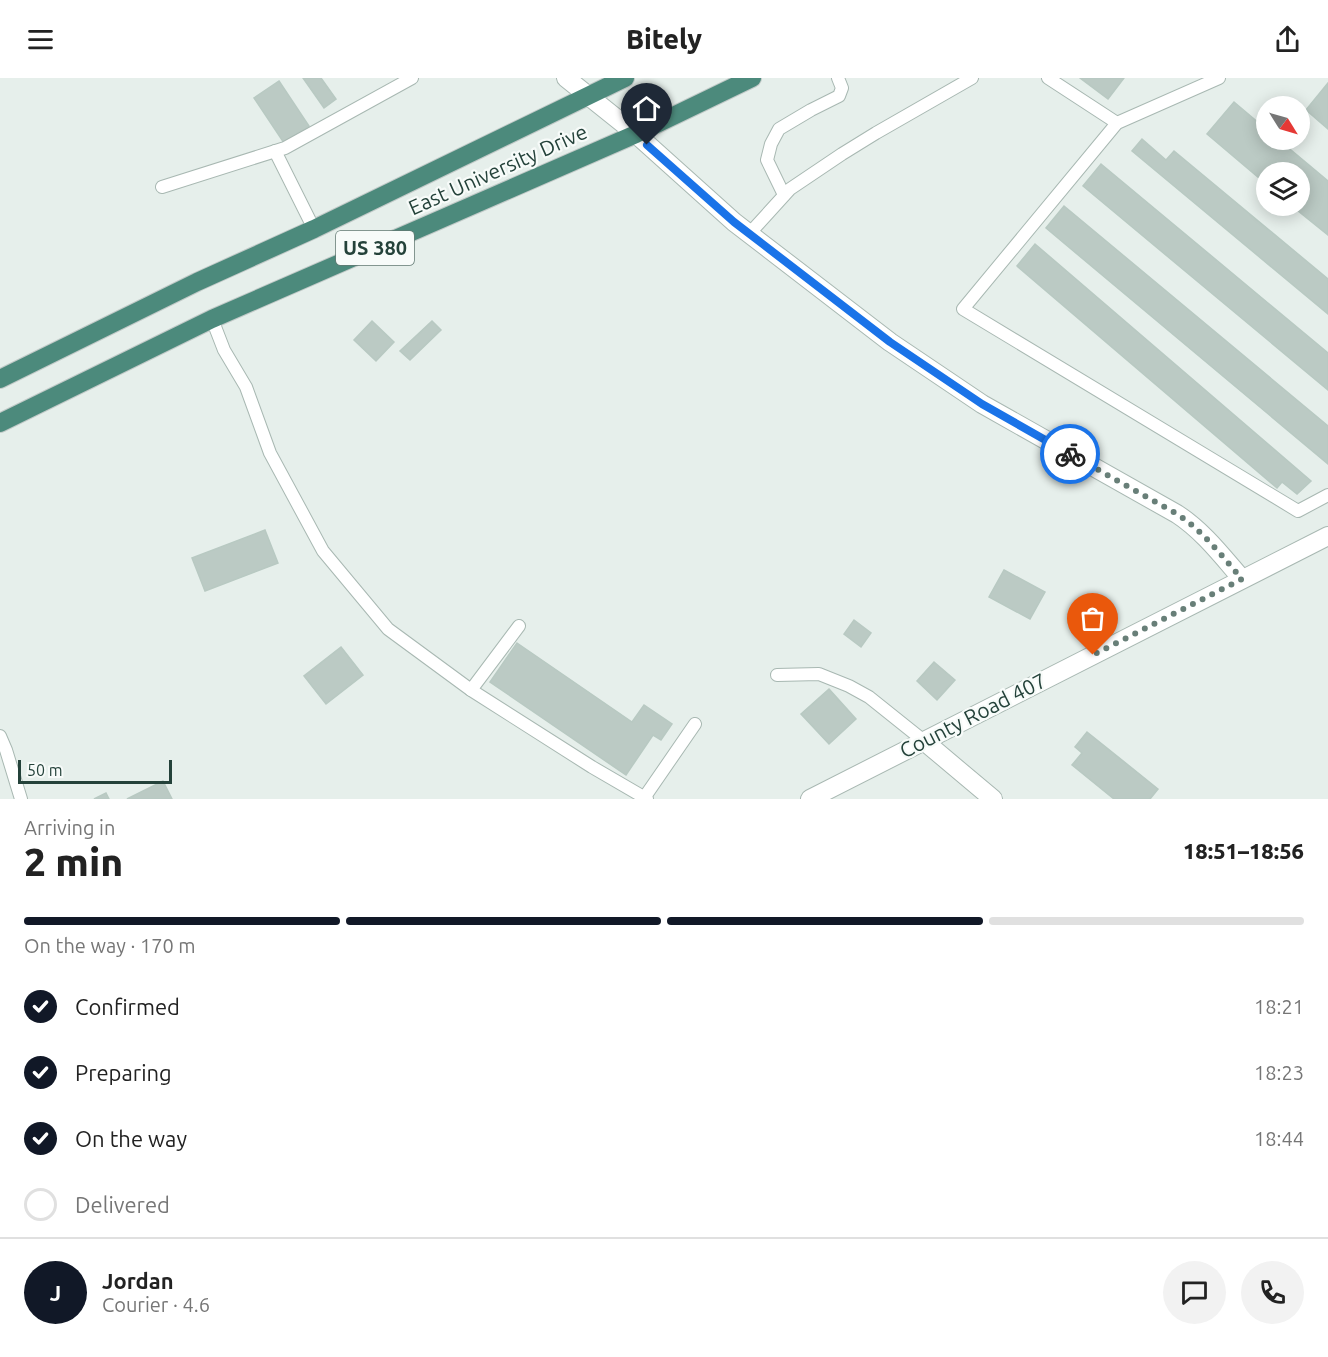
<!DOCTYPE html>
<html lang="en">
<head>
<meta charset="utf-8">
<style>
	body { margin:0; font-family:Ubuntu,sans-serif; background:#f2f2f2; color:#222; height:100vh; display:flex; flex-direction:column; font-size:22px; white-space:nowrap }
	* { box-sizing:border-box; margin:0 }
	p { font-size:20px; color:#767676 }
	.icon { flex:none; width:33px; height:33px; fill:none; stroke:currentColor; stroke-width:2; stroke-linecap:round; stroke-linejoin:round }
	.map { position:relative; height:721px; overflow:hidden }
	.side { display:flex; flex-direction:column; background:#fff; flex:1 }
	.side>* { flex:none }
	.needle { width:39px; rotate:127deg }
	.fabs { position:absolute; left:1256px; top:18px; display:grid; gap:12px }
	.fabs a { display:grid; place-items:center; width:54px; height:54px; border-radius:50%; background:#fff; box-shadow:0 3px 15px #0003; font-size:30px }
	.scale { position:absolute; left:18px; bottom:15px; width:154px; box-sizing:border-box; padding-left:6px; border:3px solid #24423a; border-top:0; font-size:16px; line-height:21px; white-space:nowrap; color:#24423a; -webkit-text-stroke:4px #f7fbf9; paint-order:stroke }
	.pin { position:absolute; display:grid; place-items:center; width:51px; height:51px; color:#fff; margin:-62px -26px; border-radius:50% 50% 50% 0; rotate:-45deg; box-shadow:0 0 6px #0007 }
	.pin .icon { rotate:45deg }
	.courier { position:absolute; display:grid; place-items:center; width:60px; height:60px; margin:-30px; border:4px solid #1a73e8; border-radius:50%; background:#fff; color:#222; box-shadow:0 2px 8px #0007 }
	.headline em { font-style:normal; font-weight:800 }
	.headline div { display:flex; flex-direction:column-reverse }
	.headline { display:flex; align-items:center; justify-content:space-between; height:102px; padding:0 24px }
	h1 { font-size:39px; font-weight:800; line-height:45px }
	.bar { display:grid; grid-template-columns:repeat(4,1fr); gap:9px 6px; align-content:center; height:72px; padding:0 24px }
	.bar i { height:8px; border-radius:4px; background:#e0e0e0 }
	.bar .selected { background:#111827 }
	.bar p { grid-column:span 4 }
	.line { display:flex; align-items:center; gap:15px; padding:0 24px; border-top:2px solid #e0e0e0 }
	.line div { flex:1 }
	.round { display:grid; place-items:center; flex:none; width:63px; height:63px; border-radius:32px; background:#f2f2f2 }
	ol { padding:0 24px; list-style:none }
	li { display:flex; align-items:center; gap:18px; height:66px }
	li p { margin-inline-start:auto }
	li .icon { padding:6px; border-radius:50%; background:#111827; color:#fff; stroke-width:4 }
	li:last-child { color:#767676 }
	li i { width:33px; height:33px; border:3px solid #e0e0e0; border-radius:50% }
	header { display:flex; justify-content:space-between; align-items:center; height:78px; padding:0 24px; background:#fff; font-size:27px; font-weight:800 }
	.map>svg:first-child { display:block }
	.building { fill:#bbcac4; stroke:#b8c9c2; stroke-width:1.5 }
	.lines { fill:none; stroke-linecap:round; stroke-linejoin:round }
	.service-casing { stroke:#a8b8b2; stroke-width:14 }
	.minor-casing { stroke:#a8b8b2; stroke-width:20 }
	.trunk-casing { stroke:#c2cac8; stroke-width:20 }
	.service { stroke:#fff; stroke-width:12 }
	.minor { stroke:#fff; stroke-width:18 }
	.trunk { stroke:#4c8a7c; stroke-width:18 }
	.done { stroke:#687f78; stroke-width:6; stroke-dasharray:0 10.8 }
	.route { stroke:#1a73e8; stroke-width:8 }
	.labels { text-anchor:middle; stroke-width:4.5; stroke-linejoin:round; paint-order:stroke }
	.shield { fill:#f7fbf9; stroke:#637a73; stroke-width:1.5 }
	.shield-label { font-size:20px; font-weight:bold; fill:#24423a }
	.street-label { font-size:21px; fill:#24423a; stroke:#f7fbf9 }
</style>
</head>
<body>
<header><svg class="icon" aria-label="menu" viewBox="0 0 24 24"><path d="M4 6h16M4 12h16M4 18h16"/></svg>Bitely<svg class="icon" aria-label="share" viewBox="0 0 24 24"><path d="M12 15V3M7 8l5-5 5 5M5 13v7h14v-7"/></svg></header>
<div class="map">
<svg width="1328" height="721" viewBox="0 0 1328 721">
	<rect width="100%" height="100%" fill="#e6efeb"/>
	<!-- building -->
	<g class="building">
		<polygon points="303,0 321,0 336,21 324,30"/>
		<polygon points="1080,0 1124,0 1108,21"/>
		<polygon points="279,3 309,48 284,65 254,20"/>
		<polygon points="1328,5 1328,51 1306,32"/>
		<polygon points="1234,24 1266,51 1266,62 1279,62 1328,103 1328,157 1292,128 1299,128 1299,94 1266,94 1266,106 1207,56"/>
		<polygon points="1142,61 1166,82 1174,73 1328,201 1328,236 1132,73"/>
		<polygon points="1101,86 1328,275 1328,312 1083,108"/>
		<polygon points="1064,128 1328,348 1328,386 1046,150"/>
		<polygon points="1035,166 1311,403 1297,416 1282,404 1277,410 1017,188"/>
		<polygon points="372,243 394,264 376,283 354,262"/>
		<polygon points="432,243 441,252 410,282 400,273"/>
		<polygon points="265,452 278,485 205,513 192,480"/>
		<polygon points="1004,492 1045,514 1030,541 989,519"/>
		<polygon points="854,542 871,555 861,569 844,556"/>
		<polygon points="517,565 632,644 644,627 672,646 661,662 653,657 626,697 490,604"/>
		<polygon points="341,569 363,597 326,626 304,598"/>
		<polygon points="934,584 955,602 937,622 917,603"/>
		<polygon points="829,611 856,641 829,666 801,636"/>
		<polygon points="1087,654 1158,711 1150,721 1114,721 1072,687 1082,675 1075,669"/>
		<polygon points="163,703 172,721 127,721"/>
		<polygon points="106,715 109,721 94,721"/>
	</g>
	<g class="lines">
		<!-- service casing -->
		<g class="service-casing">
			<g id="service">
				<polyline points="1048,0 1117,45"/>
				<polyline points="1219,0 1117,45 963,231 1298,433 1328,417"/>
				<polyline points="275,73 314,151"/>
				<polyline points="162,109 285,70 412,0"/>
				<polyline points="784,117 767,82 771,66 779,51 811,32 839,18 842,10 838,0"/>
				<polyline points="749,156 790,111 842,76 876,55 972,0"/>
				<polyline points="212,241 224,272 246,309 270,375 323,473 388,551 471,612 592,689 647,721"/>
				<polyline points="777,597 819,596 849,608 869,619 924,663"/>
				<polyline points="471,612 519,548"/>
				<polyline points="0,658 6,672 21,721"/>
				<polyline points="644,720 695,646"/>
			</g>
		</g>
		<!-- minor casing -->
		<g class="minor-casing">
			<g id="minor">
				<path d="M 566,0 L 636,56 L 734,144 L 890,264 L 982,326 L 1177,436 C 1203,453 1222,478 1242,501"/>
				<polyline points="924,663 993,721"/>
				<polyline points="810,721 1328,458"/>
			</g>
		</g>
		<!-- trunk casing -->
		<g class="trunk-casing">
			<g id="trunk">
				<polyline points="0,301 197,204 314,151 625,0"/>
				<polyline points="0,345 212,241 636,56 752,0"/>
			</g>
		</g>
		<!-- service -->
		<use href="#service" class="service"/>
		<!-- minor -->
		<use href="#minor" class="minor"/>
		<!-- trunk -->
		<use href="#trunk" class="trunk"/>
	</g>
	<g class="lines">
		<!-- done -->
		<path class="done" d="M 1070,376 L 1177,436 C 1203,453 1222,478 1242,501 L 1093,577"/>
		<!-- route -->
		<polyline class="route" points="647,67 734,144 890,264 982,326 1070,376"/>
	</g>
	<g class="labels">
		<!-- shield labels -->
		<rect class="shield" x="336" y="153" width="78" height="34" rx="4.5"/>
		<g class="shield-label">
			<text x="375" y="177">US 380</text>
		</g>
		<!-- street labels -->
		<g class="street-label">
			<text transform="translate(498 92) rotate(-24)" y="7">East University Drive</text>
			<text transform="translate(973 638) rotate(-27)" y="7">County Road 407</text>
		</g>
	</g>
</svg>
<div class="fabs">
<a><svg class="needle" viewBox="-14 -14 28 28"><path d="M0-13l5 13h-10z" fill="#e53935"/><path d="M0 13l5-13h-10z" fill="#767676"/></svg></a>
<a><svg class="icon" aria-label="layers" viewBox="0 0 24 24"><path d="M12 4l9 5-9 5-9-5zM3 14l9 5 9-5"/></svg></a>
</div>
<div class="scale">50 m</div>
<div class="pin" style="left:1093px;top:577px;background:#ea580c"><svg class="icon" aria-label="bag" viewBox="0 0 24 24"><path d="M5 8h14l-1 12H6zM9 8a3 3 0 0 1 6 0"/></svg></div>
<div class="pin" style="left:647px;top:67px;background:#1f2937"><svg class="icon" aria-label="home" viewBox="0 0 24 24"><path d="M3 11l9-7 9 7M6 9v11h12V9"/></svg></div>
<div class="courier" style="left:1070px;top:376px"><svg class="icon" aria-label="bike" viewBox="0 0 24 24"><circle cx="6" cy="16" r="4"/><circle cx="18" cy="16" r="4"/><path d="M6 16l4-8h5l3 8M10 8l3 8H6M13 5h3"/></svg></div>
</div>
<section class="side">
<div class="headline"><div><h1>2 min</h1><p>Arriving in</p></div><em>18:51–18:56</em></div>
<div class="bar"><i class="selected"></i><i class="selected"></i><i class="selected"></i><i></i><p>On the way · 170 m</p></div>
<ol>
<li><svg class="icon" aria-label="check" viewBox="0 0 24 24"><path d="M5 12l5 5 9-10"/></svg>Confirmed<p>18:21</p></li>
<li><svg class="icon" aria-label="check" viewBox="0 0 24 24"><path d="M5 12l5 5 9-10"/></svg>Preparing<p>18:23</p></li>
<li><svg class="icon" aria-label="check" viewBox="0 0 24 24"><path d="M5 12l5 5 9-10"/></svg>On the way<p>18:44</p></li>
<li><i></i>Delivered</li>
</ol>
<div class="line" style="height:108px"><b class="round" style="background:#111827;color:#fff">J</b><div><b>Jordan</b><p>Courier · 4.6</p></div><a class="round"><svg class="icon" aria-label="chat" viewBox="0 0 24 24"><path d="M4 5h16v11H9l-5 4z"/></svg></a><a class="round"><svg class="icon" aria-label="phone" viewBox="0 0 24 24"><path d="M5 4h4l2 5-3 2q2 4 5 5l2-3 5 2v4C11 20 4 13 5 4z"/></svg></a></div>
</section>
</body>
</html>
